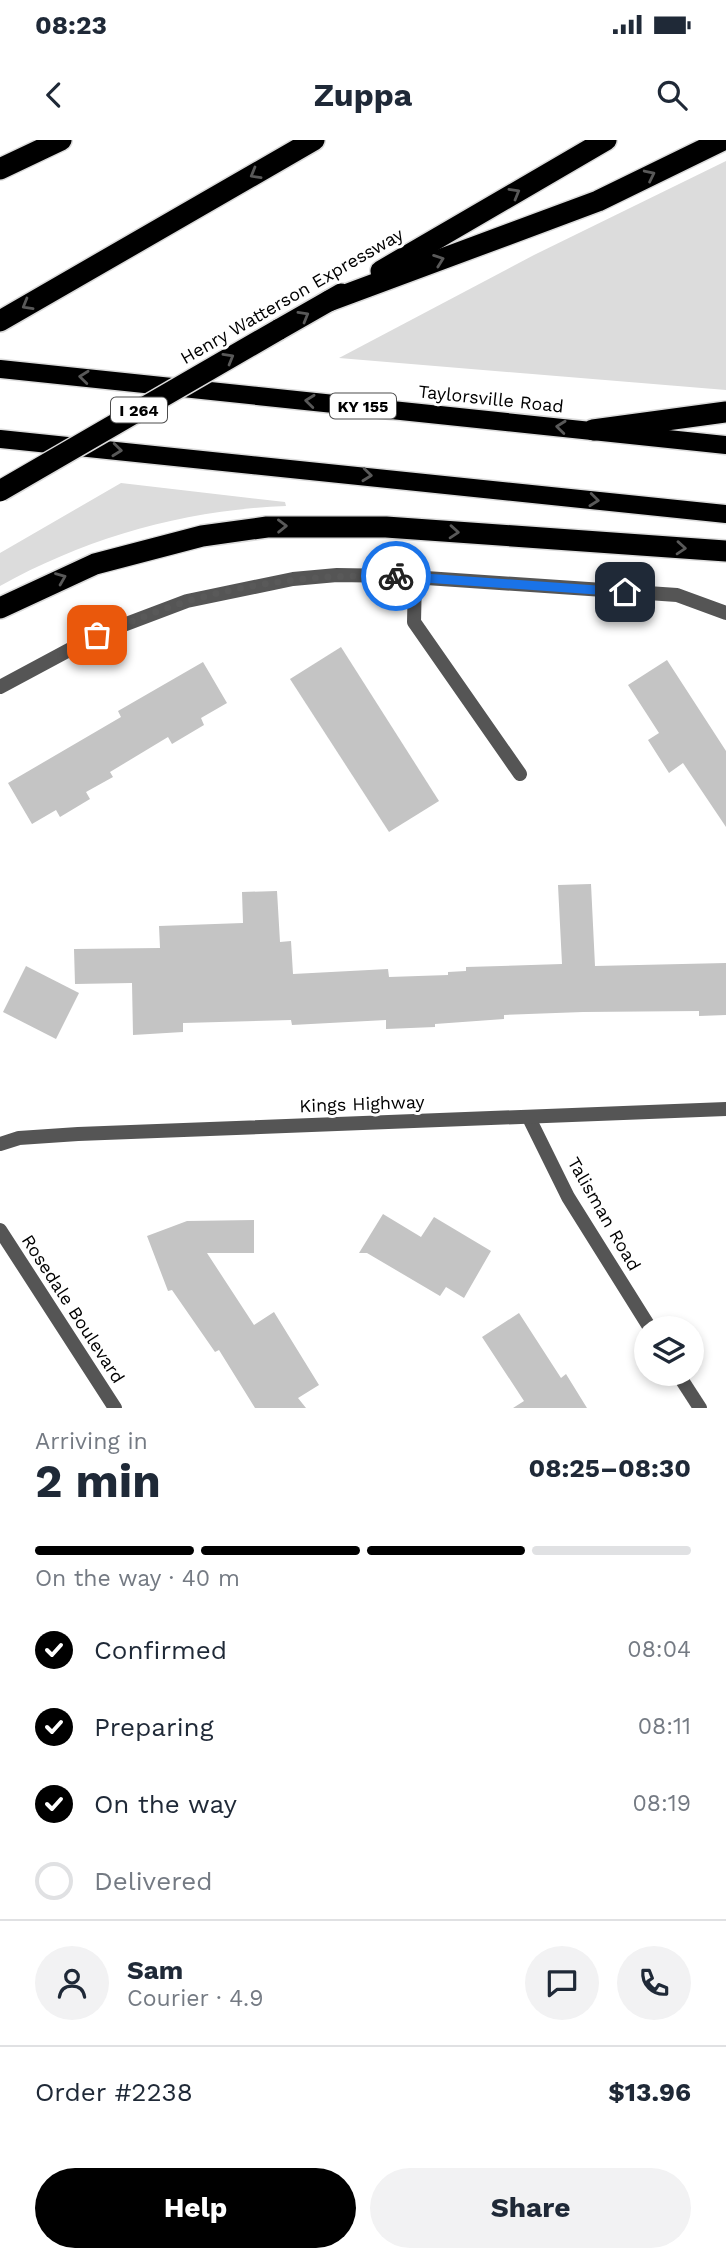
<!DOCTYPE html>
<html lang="en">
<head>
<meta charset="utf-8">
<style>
	body { margin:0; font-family:"Work Sans",sans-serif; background:#f2f2f3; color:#1f2937; height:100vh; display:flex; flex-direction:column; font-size:26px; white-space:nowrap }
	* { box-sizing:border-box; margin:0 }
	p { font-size:23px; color:#747a83 }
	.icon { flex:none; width:38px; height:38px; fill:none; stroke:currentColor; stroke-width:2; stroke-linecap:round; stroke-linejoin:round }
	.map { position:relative; height:1268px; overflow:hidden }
	.panel { display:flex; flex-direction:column; background:#fff; flex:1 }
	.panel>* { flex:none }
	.buttons { position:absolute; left:634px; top:1176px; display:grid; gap:14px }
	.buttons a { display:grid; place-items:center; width:70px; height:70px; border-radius:50%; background:#fff; box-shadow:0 4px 10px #0003; font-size:35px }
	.pin { position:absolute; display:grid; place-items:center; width:60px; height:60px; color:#fff; margin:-30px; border-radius:14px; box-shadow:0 4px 10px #0006 }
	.courier { position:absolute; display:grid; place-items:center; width:70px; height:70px; margin:-35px; border:5px solid #1a73e8; border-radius:50%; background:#fff; color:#222; box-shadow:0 2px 9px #0007 }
	.headline em { font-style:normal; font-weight:700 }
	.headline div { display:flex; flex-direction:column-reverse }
	.headline { display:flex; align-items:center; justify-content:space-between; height:119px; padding:0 35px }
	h1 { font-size:46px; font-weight:700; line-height:52px }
	.bar { display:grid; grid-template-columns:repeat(4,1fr); gap:10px 7px; align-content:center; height:84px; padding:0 35px }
	.bar i { height:9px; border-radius:5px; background:#e0e1e3 }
	.bar .selected { background:#000 }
	.bar p { grid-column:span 4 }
	.line { display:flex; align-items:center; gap:18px; padding:0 35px; border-top:2px solid #e0e1e3 }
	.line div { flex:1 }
	.round { display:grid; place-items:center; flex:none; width:74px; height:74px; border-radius:37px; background:#f2f2f3 }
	ol { padding:0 35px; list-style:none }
	li { display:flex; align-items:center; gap:21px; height:77px }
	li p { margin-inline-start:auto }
	li .icon { padding:7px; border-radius:50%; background:#000; color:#fff; stroke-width:4 }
	li:last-child { color:#747a83 }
	li i { width:38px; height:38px; border:4px solid #e0e1e3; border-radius:50% }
	.cta { display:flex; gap:14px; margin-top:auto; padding:14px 35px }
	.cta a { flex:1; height:80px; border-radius:42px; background:#000; color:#fff; font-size:28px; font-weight:700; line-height:80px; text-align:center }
	.cta a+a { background:#f2f2f3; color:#1f2937 }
	.status { display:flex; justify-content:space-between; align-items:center; height:49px; padding:0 35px; background:#fff; direction:ltr }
	.status svg { height:19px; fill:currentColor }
	header { display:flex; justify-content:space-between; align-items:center; height:91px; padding:0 35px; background:#fff; font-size:32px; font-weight:700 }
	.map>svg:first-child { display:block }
	.green { fill:#dcdcdc }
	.building { fill:#c4c4c4 }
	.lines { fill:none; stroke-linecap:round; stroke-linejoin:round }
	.primary-casing { stroke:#dbdbdb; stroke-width:21 }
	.highway-casing { stroke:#dbdbdb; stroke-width:24 }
	.lane { stroke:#555; stroke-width:14 }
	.street { stroke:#555; stroke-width:14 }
	.primary { stroke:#000; stroke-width:18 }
	.highway { stroke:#000; stroke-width:21 }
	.highway-bridge-casing { stroke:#dbdbdb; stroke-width:24; stroke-linecap:butt }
	.highway-bridge { stroke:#000; stroke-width:21 }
	.oneway { stroke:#595959 }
	.done { stroke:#595959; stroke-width:7; stroke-dasharray:0 12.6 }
	.route { stroke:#1a73e8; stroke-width:9 }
	.labels { text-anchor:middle; stroke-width:6; stroke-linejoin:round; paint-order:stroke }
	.shield { fill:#fff; stroke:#4c4c4c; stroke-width:2 }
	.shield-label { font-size:16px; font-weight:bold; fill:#000 }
	.street-label { font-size:18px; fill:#000; stroke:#fff }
</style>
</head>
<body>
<div class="status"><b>08:23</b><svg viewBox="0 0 49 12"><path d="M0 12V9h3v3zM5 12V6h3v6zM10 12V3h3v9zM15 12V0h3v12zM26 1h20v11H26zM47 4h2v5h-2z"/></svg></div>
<header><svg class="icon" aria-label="back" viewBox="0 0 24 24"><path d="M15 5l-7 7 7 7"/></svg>Zuppa<svg class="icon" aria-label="search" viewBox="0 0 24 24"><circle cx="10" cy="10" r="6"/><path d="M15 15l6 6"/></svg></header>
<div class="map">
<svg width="726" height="1268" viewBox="0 0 726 1268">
	<rect width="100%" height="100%" fill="#fff"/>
	<!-- green -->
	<g class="green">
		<polygon points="726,21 726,250 339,218 534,115"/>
		<path d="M 121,343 L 285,362 L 286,366 C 185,370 88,397 0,446 L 0,413 Z"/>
	</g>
	<!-- building -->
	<g class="building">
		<polygon points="341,507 439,661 389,692 290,539"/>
		<polygon points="667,520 726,611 726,687 683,623 669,633 648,600 659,593 628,545"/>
		<polygon points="203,522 227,563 201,578 204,585 172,604 168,597 110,632 113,637 86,652 90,659 60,677 56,670 32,684 8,643 121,577 118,571"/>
		<polygon points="591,744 595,826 726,823 726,875 699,876 699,871 583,872 504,875 504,879 435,884 435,887 386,889 386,880 292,885 291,880 183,883 183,892 133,895 132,843 75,844 74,809 160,808 159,786 243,783 242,752 277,751 280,802 291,801 293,834 388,829 389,837 448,835 448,832 466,831 466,827 562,824 558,745"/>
		<polygon points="26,826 79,853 56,899 3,872"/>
		<polygon points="383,1074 421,1097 434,1077 491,1111 464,1158 446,1147 440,1156 367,1113 359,1113"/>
		<polygon points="254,1080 254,1113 207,1113 254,1185 274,1172 319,1245 298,1258 306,1268 255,1268 219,1210 215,1212 172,1150 168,1151 147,1096 187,1081"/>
		<polygon points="519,1173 561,1238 566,1234 587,1268 513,1268 524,1261 482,1197"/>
	</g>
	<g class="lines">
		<!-- primary casing -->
		<g class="primary-casing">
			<g id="primary">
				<polyline points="0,229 726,305"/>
				<polyline points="0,299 726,374"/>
			</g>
		</g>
		<!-- highway casing -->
		<g class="highway-casing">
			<g id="highway">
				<polyline points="0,29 61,0"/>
				<polyline points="381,131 606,0"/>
				<polyline points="329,161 598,61 723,0"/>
				<polyline points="0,181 314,0"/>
				<polyline points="278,190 341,154"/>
				<polyline points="593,290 726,272"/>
				<polyline points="0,468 95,424 202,396 267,387 386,387 726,411"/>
			</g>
		</g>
		<!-- lane -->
		<polyline class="lane" points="415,437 414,482 520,634"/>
		<!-- street -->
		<g class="street">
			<polyline points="0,547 97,495 187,461 293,439 337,435 397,436 677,455 726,473"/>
			<polyline points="529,978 568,1057 650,1188"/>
			<polyline points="0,1004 19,998 78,994 726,969"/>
			<polyline points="0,1090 115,1268"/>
			<polyline points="678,1234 700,1268"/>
		</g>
		<!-- primary -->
		<use href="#primary" class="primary"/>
		<!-- highway -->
		<use href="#highway" class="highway"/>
		<!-- highway-bridge casing -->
		<g class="highway-bridge-casing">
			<polyline id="highway-bridge" points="0,351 278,190"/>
		</g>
		<!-- highway-bridge -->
		<use href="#highway-bridge" class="highway-bridge"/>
	</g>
	<!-- one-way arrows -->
	<defs><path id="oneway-chevron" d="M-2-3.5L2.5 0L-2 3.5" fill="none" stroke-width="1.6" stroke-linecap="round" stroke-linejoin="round" transform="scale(1.75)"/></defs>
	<g class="oneway">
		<use href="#oneway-chevron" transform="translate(255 34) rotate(150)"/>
		<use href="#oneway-chevron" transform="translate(650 35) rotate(-26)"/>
		<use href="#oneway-chevron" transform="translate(515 53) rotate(-30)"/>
		<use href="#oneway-chevron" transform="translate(439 120) rotate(-20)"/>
		<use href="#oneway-chevron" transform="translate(27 165) rotate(150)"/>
		<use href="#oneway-chevron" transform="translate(304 176) rotate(-30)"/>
		<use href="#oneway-chevron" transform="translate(229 218) rotate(-30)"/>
		<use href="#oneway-chevron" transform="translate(84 237) rotate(-174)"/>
		<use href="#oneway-chevron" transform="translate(310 261) rotate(-174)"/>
		<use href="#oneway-chevron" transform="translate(561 287) rotate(-174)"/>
		<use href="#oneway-chevron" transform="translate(117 310) rotate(6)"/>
		<use href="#oneway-chevron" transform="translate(367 335) rotate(6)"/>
		<use href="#oneway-chevron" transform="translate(594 360) rotate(6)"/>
		<use href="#oneway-chevron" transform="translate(282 386) rotate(-1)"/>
		<use href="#oneway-chevron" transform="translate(454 392) rotate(4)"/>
		<use href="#oneway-chevron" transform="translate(681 408) rotate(4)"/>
		<use href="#oneway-chevron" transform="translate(61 438) rotate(-22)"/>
	</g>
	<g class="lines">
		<!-- done -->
		<path class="done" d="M 97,495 C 127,484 158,470 188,461 C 257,441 326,434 396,436"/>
		<!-- route -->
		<polyline class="route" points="396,436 625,452"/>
	</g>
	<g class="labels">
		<!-- shield labels -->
		<g class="shield">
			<rect x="330" y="253.5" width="66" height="25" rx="5"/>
			<rect x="111" y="257.5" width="56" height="25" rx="5"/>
		</g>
		<g class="shield-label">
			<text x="363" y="272">KY 155</text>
			<text x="139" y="276">I 264</text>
		</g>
		<!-- street labels -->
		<g class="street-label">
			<text transform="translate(292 156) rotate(-30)" y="6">Henry Watterson Expressway</text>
			<text transform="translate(491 259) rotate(6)" y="6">Taylorsville Road</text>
			<text transform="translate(362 964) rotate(-2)" y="6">Kings Highway</text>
			<text transform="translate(604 1074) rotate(60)" y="6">Talisman Road</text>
			<text transform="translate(73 1169) rotate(57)" y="6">Rosedale Boulevard</text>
		</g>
	</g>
</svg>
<div class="buttons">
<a><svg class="icon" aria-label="layers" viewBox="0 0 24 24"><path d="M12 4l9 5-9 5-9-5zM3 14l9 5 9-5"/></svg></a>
</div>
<div class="pin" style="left:97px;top:495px;background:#ea580c"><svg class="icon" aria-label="bag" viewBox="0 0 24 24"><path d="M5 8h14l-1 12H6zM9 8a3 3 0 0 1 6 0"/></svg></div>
<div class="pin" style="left:625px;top:452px;background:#1f2937"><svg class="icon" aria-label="home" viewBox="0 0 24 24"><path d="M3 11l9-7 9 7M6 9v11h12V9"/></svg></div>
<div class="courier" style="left:396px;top:436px"><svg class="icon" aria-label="bike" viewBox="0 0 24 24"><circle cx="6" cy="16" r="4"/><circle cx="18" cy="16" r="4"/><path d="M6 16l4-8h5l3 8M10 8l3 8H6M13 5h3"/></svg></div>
</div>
<section class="panel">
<div class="headline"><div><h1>2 min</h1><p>Arriving in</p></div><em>08:25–08:30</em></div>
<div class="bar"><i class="selected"></i><i class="selected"></i><i class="selected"></i><i></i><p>On the way · 40 m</p></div>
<ol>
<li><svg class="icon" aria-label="check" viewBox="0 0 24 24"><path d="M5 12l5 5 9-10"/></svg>Confirmed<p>08:04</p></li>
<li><svg class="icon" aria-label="check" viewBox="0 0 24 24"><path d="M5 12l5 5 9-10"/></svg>Preparing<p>08:11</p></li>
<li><svg class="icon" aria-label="check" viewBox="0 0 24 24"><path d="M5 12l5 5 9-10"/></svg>On the way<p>08:19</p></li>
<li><i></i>Delivered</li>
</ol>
<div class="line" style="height:126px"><a class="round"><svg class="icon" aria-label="person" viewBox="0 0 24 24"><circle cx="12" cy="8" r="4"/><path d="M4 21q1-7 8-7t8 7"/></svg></a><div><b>Sam</b><p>Courier · 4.9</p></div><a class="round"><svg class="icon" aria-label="chat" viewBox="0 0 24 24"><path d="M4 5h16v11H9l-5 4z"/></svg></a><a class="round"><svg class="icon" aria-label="phone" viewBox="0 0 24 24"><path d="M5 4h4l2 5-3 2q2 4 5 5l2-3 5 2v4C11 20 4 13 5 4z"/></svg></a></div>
<div class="line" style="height:91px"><div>Order #2238</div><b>$13.96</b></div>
<div class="cta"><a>Help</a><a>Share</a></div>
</section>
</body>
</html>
